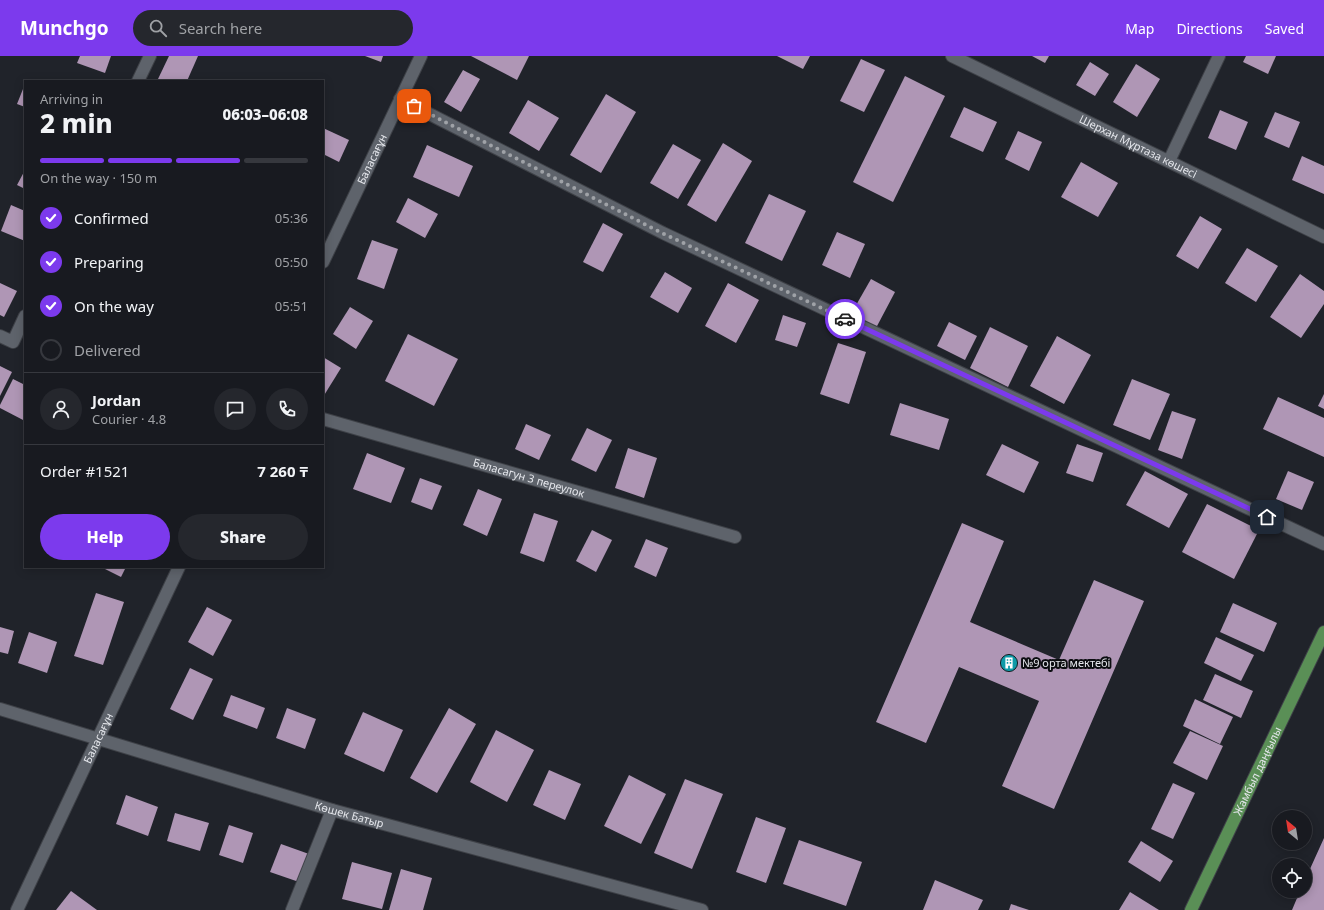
<!DOCTYPE html>
<html lang="en">
<head>
<meta charset="utf-8">
<style>
	body { margin:0; font-family:"Noto Sans",sans-serif; background:#25272d; color:#f1f3f6; height:100vh; display:flex; flex-direction:column; font-size:15px; white-space:nowrap }
	* { box-sizing:border-box; margin:0 }
	p { font-size:13px; color:#9fa1a5 }
	.icon { flex:none; width:22px; height:22px; fill:none; stroke:currentColor; stroke-width:2; stroke-linecap:round; stroke-linejoin:round }
	.map { position:relative; flex:1; overflow:hidden }
	.drawer { position:absolute; left:24px; top:24px; width:300px; height:488px; display:flex; flex-direction:column; background:#181a20; border-radius:0px; box-shadow:0 2px 10px #0003,0 0 0 1px #36383e }
	.drawer>* { flex:none }
	.needle { width:26px; rotate:330deg }
	.controls { position:absolute; left:1272px; top:754px; display:grid; gap:8px }
	.controls a { display:grid; place-items:center; width:40px; height:40px; border-radius:50%; background:#181a20; box-shadow:0 2px 10px #0003,0 0 0 1px #36383e; font-size:20px }
	.pin { position:absolute; display:grid; place-items:center; width:34px; height:34px; color:#fff; margin:-17px; border-radius:8px; box-shadow:0 2px 6px #0006 }
	.courier { position:absolute; display:grid; place-items:center; width:40px; height:40px; margin:-20px; border:3px solid #7c3aed; border-radius:50%; background:#fff; color:#222; box-shadow:0 1px 5px #0007 }
	.headline em { font-style:normal; font-weight:800 }
	.headline div { display:flex; flex-direction:column-reverse }
	.headline { display:flex; align-items:center; justify-content:space-between; height:68px; padding:0 16px }
	h1 { font-size:26px; font-weight:800; line-height:30px }
	.bar { display:grid; grid-template-columns:repeat(4,1fr); gap:6px 4px; align-content:center; height:48px; padding:0 16px }
	.bar i { height:5px; border-radius:3px; background:#36383e }
	.bar .on { background:#7c3aed }
	.bar p { grid-column:span 4 }
	.line { display:flex; align-items:center; gap:10px; padding:0 16px; border-top:1px solid #36383e }
	.line div { flex:1 }
	.round { display:grid; place-items:center; flex:none; width:42px; height:42px; border-radius:21px; background:#25272d }
	ol { padding:0 16px; list-style:none }
	li { display:flex; align-items:center; gap:12px; height:44px }
	li p { margin-inline-start:auto }
	li .icon { padding:4px; border-radius:50%; background:#7c3aed; color:#fff; stroke-width:4 }
	li:last-child { color:#9fa1a5 }
	li i { width:22px; height:22px; border:2px solid #36383e; border-radius:50% }
	.cta { display:flex; gap:8px; margin-top:auto; padding:8px 16px }
	.cta a { flex:1; height:46px; border-radius:24px; background:#7c3aed; color:#fff; font-size:16px; font-weight:800; line-height:46px; text-align:center }
	.cta a+a { background:#25272d; color:#f1f3f6 }
	header { display:flex; align-items:center; gap:24px; box-sizing:border-box; height:56px; padding:0 20px; background:#7c3aed; color:#fff }
	header strong { font-size:19px }
	nav { display:flex; gap:22px; margin-inline-start:auto; font-size:14px }
	.search { width:280px; height:36px; background:#25272d; display:flex; align-items:center; gap:10px; box-sizing:border-box; padding:0 14px; border-radius:22px; color:#9fa1a5; font-size:15px }
	.map>svg:first-child { display:block }
	.building { fill:#af96b5 }
	.lines { fill:none; stroke-linecap:round; stroke-linejoin:round }
	.minor-casing { stroke:#3e4147; stroke-width:14 }
	.tertiary-casing { stroke:#3e4147; stroke-width:14 }
	.primary-casing { stroke:#3e4147; stroke-width:14 }
	.minor { stroke:#5e636b; stroke-width:12 }
	.tertiary { stroke:#5e636b; stroke-width:12 }
	.primary { stroke:#5a8f56; stroke-width:12 }
	.done { stroke:#9fa2a7; stroke-width:4; stroke-dasharray:0 7.2 }
	.route { stroke:#7c3aed; stroke-width:5 }
	.labels { text-anchor:middle; stroke-width:4; stroke-linejoin:round; paint-order:stroke }
	.street-label { font-size:11px; fill:#e4e6eb; stroke:#0b0d10 }
	.poi-label { font-size:11px; fill:#e4e6eb; stroke:#0b0d10; text-anchor:start }
</style>
</head>
<body>
<header>
<strong>Munchgo</strong>
<div class="search"><svg class="icon" aria-label="search" viewBox="0 0 24 24"><circle cx="10" cy="10" r="6"/><path d="M15 15l6 6"/></svg>Search here</div>
<nav><a>Map</a><a>Directions</a><a>Saved</a></nav>
</header>
<div class="map">
<svg width="1324" height="854" viewBox="0 0 1324 854">
	<rect width="100%" height="100%" fill="#20232a"/>
	<!-- building -->
	<g class="building">
		<polygon points="80,0 111,0 105,17 77,7"/>
		<polygon points="169,0 198,0 187,25 163,25 158,23"/>
		<polygon points="365,0 383,0 381,6"/>
		<polygon points="471,0 529,0 517,24"/>
		<polygon points="777,0 810,0 803,13"/>
		<polygon points="1032,0 1049,0 1045,7"/>
		<polygon points="1246,0 1276,0 1268,18 1243,6"/>
		<polygon points="861,3 885,14 864,56 840,45"/>
		<polygon points="1090,6 1109,18 1095,40 1076,29"/>
		<polygon points="1136,8 1160,23 1137,61 1113,46"/>
		<polygon points="463,14 480,23 461,56 444,46"/>
		<polygon points="905,20 945,40 893,146 853,126"/>
		<polygon points="25,28 25,51 17,48"/>
		<polygon points="606,38 636,56 601,117 570,99"/>
		<polygon points="528,44 559,62 539,95 509,77"/>
		<polygon points="964,51 997,66 983,96 950,81"/>
		<polygon points="1220,54 1248,66 1236,94 1208,82"/>
		<polygon points="1275,56 1300,66 1289,92 1264,81"/>
		<polygon points="323,72 349,84 339,106 323,98"/>
		<polygon points="1018,75 1042,86 1029,115 1005,103"/>
		<polygon points="723,87 752,105 716,166 687,149"/>
		<polygon points="673,88 701,104 678,143 650,127"/>
		<polygon points="427,89 473,110 459,141 413,121"/>
		<polygon points="1302,100 1324,110 1324,138 1292,124"/>
		<polygon points="1081,106 1118,127 1098,161 1061,141"/>
		<polygon points="25,114 25,133 17,129"/>
		<polygon points="769,138 806,155 782,205 745,187"/>
		<polygon points="408,142 438,158 425,182 396,166"/>
		<polygon points="11,149 25,155 25,185 1,175"/>
		<polygon points="1200,160 1222,173 1198,213 1176,200"/>
		<polygon points="603,167 623,178 603,216 583,206"/>
		<polygon points="837,176 865,188 850,222 822,209"/>
		<polygon points="372,184 398,193 384,233 357,223"/>
		<polygon points="1247,192 1278,210 1256,246 1225,227"/>
		<polygon points="665,216 692,232 678,257 650,241"/>
		<polygon points="1300,218 1324,235 1324,248 1301,282 1270,261"/>
		<polygon points="871,223 895,236 876,272 851,258"/>
		<polygon points="0,227 17,235 4,261 0,259"/>
		<polygon points="728,227 759,244 736,287 705,270"/>
		<polygon points="350,251 373,265 356,293 333,278"/>
		<polygon points="783,259 806,267 797,291 775,284"/>
		<polygon points="949,266 977,280 965,304 937,290"/>
		<polygon points="990,271 1028,290 1008,331 970,312"/>
		<polygon points="408,278 458,303 434,350 385,325"/>
		<polygon points="1057,280 1091,299 1064,348 1030,330"/>
		<polygon points="838,287 866,296 849,348 820,338"/>
		<polygon points="323,301 341,312 323,341"/>
		<polygon points="0,310 12,316 0,340"/>
		<polygon points="13,323 25,329 25,365 0,352 0,349"/>
		<polygon points="1132,323 1170,338 1150,384 1113,369"/>
		<polygon points="1324,338 1324,353 1318,350"/>
		<polygon points="1278,341 1324,362 1324,401 1263,373"/>
		<polygon points="900,347 949,363 939,394 890,379"/>
		<polygon points="1172,355 1196,363 1182,403 1158,394"/>
		<polygon points="526,368 551,379 539,404 515,393"/>
		<polygon points="587,372 612,384 596,416 571,404"/>
		<polygon points="1002,388 1039,406 1024,437 986,419"/>
		<polygon points="1077,388 1103,397 1093,426 1066,417"/>
		<polygon points="628,392 657,402 644,442 615,432"/>
		<polygon points="367,397 405,412 391,447 353,433"/>
		<polygon points="1145,415 1188,438 1169,472 1126,449"/>
		<polygon points="1288,415 1314,426 1302,454 1276,443"/>
		<polygon points="420,422 442,430 432,454 411,446"/>
		<polygon points="478,433 502,443 487,480 463,469"/>
		<polygon points="1207,448 1259,474 1234,523 1182,496"/>
		<polygon points="534,457 558,465 544,506 520,497"/>
		<polygon points="962,467 1004,485 970,566 1059,604 1094,524 1144,545 1054,753 1002,730 1039,645 959,611 926,687 876,666"/>
		<polygon points="592,474 612,484 596,516 576,505"/>
		<polygon points="646,483 668,492 656,521 634,511"/>
		<polygon points="101,511 126,511 121,521"/>
		<polygon points="96,537 124,546 103,609 74,600"/>
		<polygon points="1233,547 1277,567 1264,596 1220,576"/>
		<polygon points="207,551 232,564 213,600 188,586"/>
		<polygon points="0,571 14,575 8,598 0,596"/>
		<polygon points="29,576 57,586 47,617 18,607"/>
		<polygon points="1216,581 1254,599 1241,625 1204,607"/>
		<polygon points="190,612 213,623 193,664 170,653"/>
		<polygon points="1215,618 1253,635 1241,662 1203,644"/>
		<polygon points="231,639 265,652 257,673 223,660"/>
		<polygon points="1195,643 1233,661 1220,688 1183,670"/>
		<polygon points="287,652 316,663 305,693 276,682"/>
		<polygon points="449,652 476,668 437,737 410,722"/>
		<polygon points="363,656 403,674 384,716 344,698"/>
		<polygon points="496,674 534,694 507,746 470,726"/>
		<polygon points="1190,675 1223,690 1207,724 1173,707"/>
		<polygon points="549,714 581,728 565,764 533,749"/>
		<polygon points="629,719 666,738 641,788 604,770"/>
		<polygon points="685,723 723,738 692,813 654,797"/>
		<polygon points="1173,727 1195,737 1173,783 1151,773"/>
		<polygon points="126,739 158,751 148,780 116,768"/>
		<polygon points="175,757 209,767 200,795 167,785"/>
		<polygon points="756,761 786,772 766,827 736,816"/>
		<polygon points="229,769 253,777 243,807 219,799"/>
		<polygon points="1324,782 1324,854 1292,854 1300,835 1305,835 1305,824"/>
		<polygon points="799,784 862,806 846,850 783,828"/>
		<polygon points="1141,785 1173,805 1160,826 1128,806"/>
		<polygon points="281,788 309,798 299,826 270,816"/>
		<polygon points="352,806 392,817 382,853 342,843"/>
		<polygon points="401,813 432,822 423,854 389,854"/>
		<polygon points="935,824 983,844 978,854 923,854"/>
		<polygon points="71,835 97,854 56,854"/>
		<polygon points="1130,836 1159,854 1119,854"/>
		<polygon points="1011,848 1029,854 1009,854"/>
	</g>
	<g class="lines">
		<!-- minor casing -->
		<g class="minor-casing">
			<g id="minor">
				<polyline points="138,25 150,0"/>
				<polyline points="400,43 663,177 1324,488"/>
				<polyline points="1169,105 1219,0"/>
				<polyline points="0,280 13,286 25,260"/>
				<path id="s1" d="M 323,363 L 735,481"/>
				<polyline points="292,854 332,754"/>
			</g>
		</g>
		<!-- tertiary casing -->
		<g class="tertiary-casing">
			<g id="tertiary">
				<path id="s2" d="M 952,0 L 1324,181"/>
				<path id="s3" d="M 323,206 L 421,0"/>
				<path id="s4" d="M 0,653 L 332,754 L 702,854"/>
				<path id="s5" d="M 17,854 L 179,511"/>
			</g>
		</g>
		<!-- primary casing -->
		<g class="primary-casing">
			<g id="primary">
				<path id="s6" d="M 1191,854 L 1324,576"/>
			</g>
		</g>
		<!-- minor -->
		<use href="#minor" class="minor"/>
		<!-- tertiary -->
		<use href="#tertiary" class="tertiary"/>
		<!-- primary -->
		<use href="#primary" class="primary"/>
	</g>
	<g class="lines">
		<!-- done -->
		<polyline class="done" points="414,50 662,177 845,263"/>
		<!-- route -->
		<polyline class="route" points="845,263 1267,461"/>
	</g>
	<!-- icons -->
	<defs>
		<g id="building-disc" transform="scale(0.9)"><circle r="9.5" fill="#0f9aa8" stroke="#0b0d10"/><path d="M-4-6H4V6H1V3H-1V6H-4ZM-2.5-4.3h1.7v1.8h-1.7ZM.8-4.3h1.7v1.8H.8ZM-2.5-1h1.7V.8h-1.7ZM.8-1h1.7V.8H.8Z" fill="#fff"/></g>
	</defs>
	<g fill-rule="evenodd">
		<use href="#building-disc" x="1009" y="607"/>
	</g>
	<g class="labels">
		<!-- street labels -->
		<g class="street-label">
			<text dy="4" stroke="none"><textPath href="#s2" startOffset="207">Шерхан Мұртаза көшесі</textPath></text>
			<text dy="4" stroke="none"><textPath href="#s3" startOffset="114">Баласағұн</textPath></text>
			<text dy="4" stroke="none"><textPath href="#s1" startOffset="214">Баласагун 3 переулок</textPath></text>
			<text dy="4" stroke="none"><textPath href="#s5" startOffset="190">Баласағұн</textPath></text>
			<text dy="4" stroke="none"><textPath href="#s6" startOffset="154">Жамбыл даңғылы</textPath></text>
			<text dy="4" stroke="none"><textPath href="#s4" startOffset="365">Көшек Батыр</textPath></text>
		</g>
		<!-- poi labels -->
		<g class="poi-label">
			<text x="1022" y="611">№9 орта мектебі</text>
		</g>
	</g>
</svg>
<div class="controls">
<a><svg class="needle" viewBox="-14 -14 28 28"><path d="M0-13l5 13h-10z" fill="#e53935"/><path d="M0 13l5-13h-10z" fill="#9fa1a5"/></svg></a>
<a><svg class="icon" aria-label="locate" viewBox="0 0 24 24"><circle cx="12" cy="12" r="6"/><path d="M12 2v4M12 18v4M2 12h4M18 12h4"/></svg></a>
</div>
<div class="pin" style="left:414px;top:50px;background:#ea580c"><svg class="icon" aria-label="bag" viewBox="0 0 24 24"><path d="M5 8h14l-1 12H6zM9 8a3 3 0 0 1 6 0"/></svg></div>
<div class="pin" style="left:1267px;top:461px;background:#1f2937"><svg class="icon" aria-label="home" viewBox="0 0 24 24"><path d="M3 11l9-7 9 7M6 9v11h12V9"/></svg></div>
<div class="courier" style="left:845px;top:263px"><svg class="icon" aria-label="car" viewBox="0 0 24 24"><path d="M5 17H2v-5l4-1 3-4h7l3 4 3 1v5h-3M9 17h6M6 11h13"/><circle cx="7" cy="17" r="2"/><circle cx="17" cy="17" r="2"/></svg></div>
<section class="drawer">
<div class="headline"><div><h1>2 min</h1><p>Arriving in</p></div><em>06:03–06:08</em></div>
<div class="bar"><i class="on"></i><i class="on"></i><i class="on"></i><i></i><p>On the way · 150 m</p></div>
<ol>
<li><svg class="icon" aria-label="check" viewBox="0 0 24 24"><path d="M5 12l5 5 9-10"/></svg>Confirmed<p>05:36</p></li>
<li><svg class="icon" aria-label="check" viewBox="0 0 24 24"><path d="M5 12l5 5 9-10"/></svg>Preparing<p>05:50</p></li>
<li><svg class="icon" aria-label="check" viewBox="0 0 24 24"><path d="M5 12l5 5 9-10"/></svg>On the way<p>05:51</p></li>
<li><i></i>Delivered</li>
</ol>
<div class="line" style="height:72px"><a class="round"><svg class="icon" aria-label="person" viewBox="0 0 24 24"><circle cx="12" cy="8" r="4"/><path d="M4 21q1-7 8-7t8 7"/></svg></a><div><b>Jordan</b><p>Courier · 4.8</p></div><a class="round"><svg class="icon" aria-label="chat" viewBox="0 0 24 24"><path d="M4 5h16v11H9l-5 4z"/></svg></a><a class="round"><svg class="icon" aria-label="phone" viewBox="0 0 24 24"><path d="M5 4h4l2 5-3 2q2 4 5 5l2-3 5 2v4C11 20 4 13 5 4z"/></svg></a></div>
<div class="line" style="height:52px"><div>Order #1521</div><b>7 260 ₸</b></div>
<div class="cta"><a>Help</a><a>Share</a></div>
</section>
</div>
</body>
</html>
